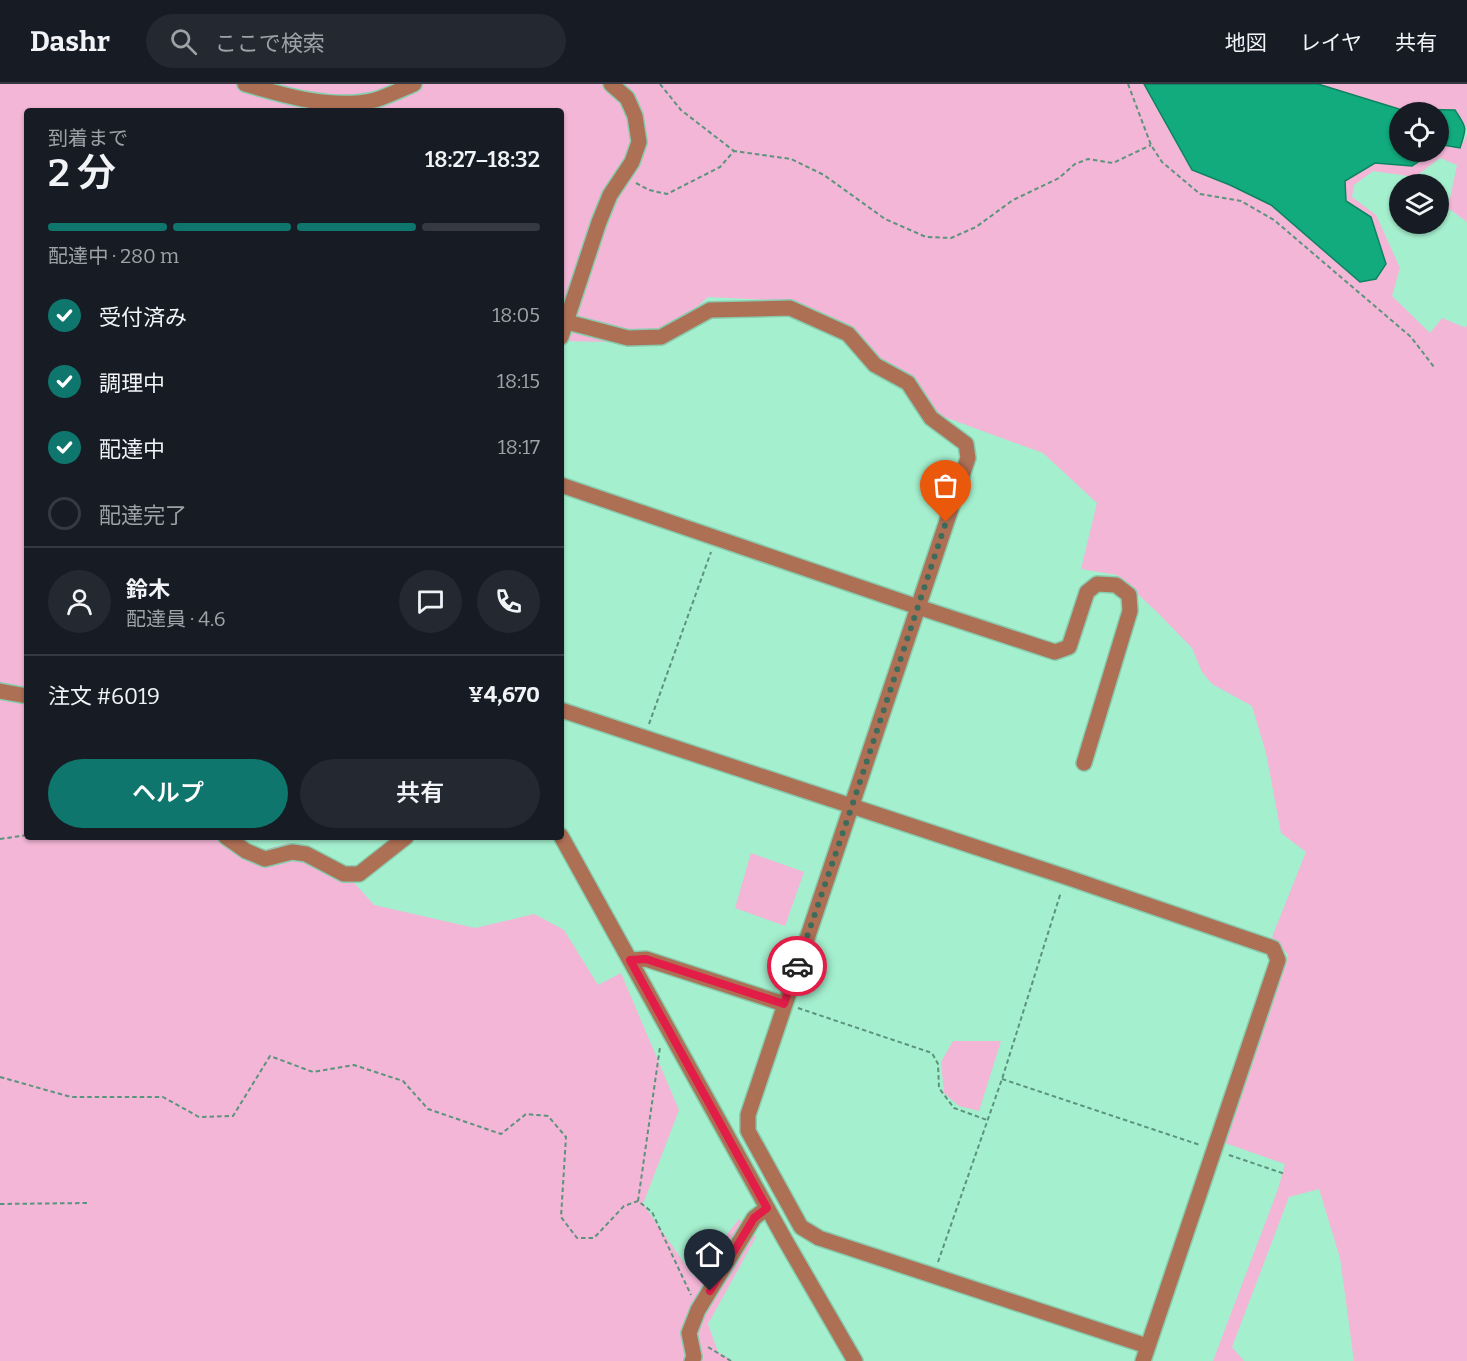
<!DOCTYPE html>
<html lang="ja">
<head>
<meta charset="utf-8">
<style>
	body { margin:0; font-family:Bitter,"Noto Sans JP",serif; background:#242831; color:#f1f3f6; height:100vh; display:flex; flex-direction:column; font-size:22px; white-space:nowrap }
	* { box-sizing:border-box; margin:0 }
	p { font-size:20px; color:#9ea1a6 }
	.icon { flex:none; width:33px; height:33px; fill:none; stroke:currentColor; stroke-width:2; stroke-linecap:round; stroke-linejoin:round }
	.map { position:relative; flex:1; overflow:hidden }
	.side { position:absolute; left:24px; top:24px; width:540px; height:732px; display:flex; flex-direction:column; background:#171b24; border-radius:6px; box-shadow:0 2px 4px #0004 }
	.side>* { flex:none }
	.fabs { position:absolute; left:1389px; top:18px; display:grid; gap:12px }
	.fabs a { display:grid; place-items:center; width:60px; height:60px; border-radius:50%; background:#171b24; box-shadow:0 2px 4px #0004; font-size:30px }
	.pin { position:absolute; display:grid; place-items:center; width:51px; height:51px; color:#fff; margin:-62px -26px; border-radius:50% 50% 50% 0; rotate:-45deg; box-shadow:0 0 6px #0007 }
	.pin .icon { rotate:45deg }
	.courier { position:absolute; display:grid; place-items:center; width:60px; height:60px; margin:-30px; border:4px solid #e11d48; border-radius:50%; background:#fff; color:#222; box-shadow:0 2px 8px #0007 }
	.headline em { font-style:normal; font-weight:600 }
	.headline div { display:flex; flex-direction:column-reverse }
	.headline { display:flex; align-items:center; justify-content:space-between; height:102px; padding:0 24px }
	h1 { font-size:39px; font-weight:600; line-height:45px }
	.bar { display:grid; grid-template-columns:repeat(4,1fr); gap:9px 6px; align-content:center; height:72px; padding:0 24px }
	.bar i { height:8px; border-radius:4px; background:#363941 }
	.bar .selected { background:#0f766e }
	.bar p { grid-column:span 4 }
	.line { display:flex; align-items:center; gap:15px; padding:0 24px; border-top:2px solid #363941 }
	.line div { flex:1 }
	.round { display:grid; place-items:center; flex:none; width:63px; height:63px; border-radius:32px; background:#242831 }
	ol { padding:0 24px; list-style:none }
	li { display:flex; align-items:center; gap:18px; height:66px }
	li p { margin-inline-start:auto }
	li .icon { padding:6px; border-radius:50%; background:#0f766e; color:#fff; stroke-width:4 }
	li:last-child { color:#9ea1a6 }
	li i { width:33px; height:33px; border:3px solid #363941; border-radius:50% }
	.action { display:flex; gap:12px; margin-top:auto; padding:12px 24px }
	.action a { flex:1; height:69px; border-radius:36px; background:#0f766e; color:#fff; font-size:24px; font-weight:600; line-height:69px; text-align:center }
	.action a+a { background:#242831; color:#f1f3f6 }
	header { display:flex; align-items:center; gap:36px; box-sizing:border-box; height:84px; padding:0 30px; background:#171b24; border-bottom:2px solid #363941 }
	header strong { font-size:28px }
	nav { display:flex; gap:33px; margin-inline-start:auto; font-size:21px }
	.search { width:420px; height:54px; background:#242831; display:flex; align-items:center; gap:15px; box-sizing:border-box; padding:0 21px; border-radius:33px; color:#9ea1a6; font-size:22px }
	.map>svg:first-child { display:block }
	.green { fill:#f3b6d7 }
	.water { fill:#12ab7d; stroke:#0e8360; stroke-width:1.5 }
	.lines { fill:none; stroke-linecap:round; stroke-linejoin:round }
	.minor-casing { stroke:#88cbae; stroke-width:18 }
	.path { stroke:#5c937c; stroke-width:2; stroke-dasharray:4.5 3; stroke-linecap:butt }
	.minor { stroke:#ae7055; stroke-width:15 }
	.done { stroke:#3d6c5a; stroke-width:6; stroke-dasharray:0 10.8 }
	.route { stroke:#e11d48; stroke-width:8 }
</style>
</head>
<body>
<header>
<strong>Dashr</strong>
<div class="search"><svg class="icon" aria-label="search" viewBox="0 0 24 24"><circle cx="10" cy="10" r="6"/><path d="M15 15l6 6"/></svg>ここで検索</div>
<nav><a>地図</a><a>レイヤ</a><a>共有</a></nav>
</header>
<div class="map">
<svg width="1467" height="1277" viewBox="0 0 1467 1277">
	<rect width="100%" height="100%" fill="#a4efce"/>
	<!-- green -->
	<g class="green">
		<polygon points="0,0 1144,0 1192,86 1230,101 1271,121 1360,198 1371,133 1346,117 1345,97 1375,79 1412,82 1433,68 1438,68 1439,64 1443,61 1460,64 1467,51 1467,138 1448,124 1457,81 1440,74 1415,93 1373,87 1354,101 1352,113 1376,131 1400,184 1392,212 1430,249 1442,234 1466,244 1467,240 1467,1277 1354,1277 1340,1174 1319,1105 1289,1113 1232,1263 1244,1277 1213,1277 1278,1105 1285,1080 1225,1059 1288,871 1272,853 1306,768 1281,749 1266,669 1252,622 1212,600 1202,588 1192,564 1157,528 1117,491 1081,485 1097,419 1043,369 936,330 910,291 873,271 852,243 791,217 708,213 657,259 561,257 561,27 27,27 27,753 226,753 255,768 289,759 341,784 374,821 475,844 534,830 564,846 598,901 621,889 679,1026 643,1120 694,1193 739,1135 756,1153 708,1240 718,1268 733,1277 0,1277"/>
		<polygon points="1318,0 1467,0 1467,44 1455,26 1399,25"/>
		<polygon points="751,769 804,788 785,842 735,824"/>
		<polygon points="953,957 1001,957 979,1027 959,1022 944,1009 941,978"/>
	</g>
	<!-- water -->
	<path class="water" d="M 1144,0 L 1318,0 L 1399,25 L 1455,26 C 1467,44 1467,43 1460,64 L 1443,61 L 1439,64 L 1438,28 L 1400,28 L 1400,68 L 1433,68 L 1412,82 L 1375,79 L 1345,97 L 1346,117 L 1371,133 L 1386,180 L 1376,195 L 1360,198 L 1271,121 L 1230,101 L 1192,86 Z"/>
	<g class="lines">
		<!-- minor casing -->
		<g class="minor-casing">
			<g id="minor">
				<path d="M 245,0 C 286,12 332,26 375,16 C 388,12 402,5 414,0"/>
				<polyline points="567,238 628,254 661,253 710,226 790,224 848,250 875,281 908,299 931,334 966,360 968,374 748,1031 748,1047 801,1143 819,1154 1147,1262"/>
				<polyline points="561,253 599,138 610,111 632,78 639,58 635,32 627,14 611,0"/>
				<polyline points="561,401 918,523 1055,568 1069,563 1087,508 1097,500 1116,501 1129,511 1130,527 1084,679"/>
				<polyline points="0,607 27,612"/>
				<polyline points="561,626 1066,793 1273,864 1278,876 1143,1277"/>
				<polyline points="561,752 785,1156 855,1277"/>
				<polyline points="226,753 246,767 265,775 292,768 306,770 344,790 359,790 406,753"/>
				<polyline points="630,876 646,875 784,920"/>
				<polyline points="692,1277 694,1273 689,1249 698,1226 754,1134 767,1124"/>
			</g>
		</g>
		<!-- path -->
		<g class="path">
			<polyline points="660,0 681,26 734,67"/>
			<polyline points="1128,0 1151,61 1162,78 1200,110 1241,117 1274,136 1411,253 1434,283"/>
			<polyline points="636,99 649,106 667,110 720,83 734,67 791,75 824,91 885,135 926,153 951,154 976,143 1013,116 1059,94 1075,80 1088,75 1113,79 1151,61"/>
			<polyline points="649,640 711,468"/>
			<polyline points="0,755 27,751"/>
			<polyline points="798,924 932,969 938,980 939,1004 954,1024 987,1036"/>
			<polyline points="0,993 71,1013 163,1013 199,1033 233,1032 270,972 313,988 354,981 403,997 428,1025 501,1050 526,1030 548,1032 566,1053 561,1133 577,1154 594,1154 624,1122 638,1117 652,1128 691,1211"/>
			<polyline points="1002,995 1200,1061"/>
			<polyline points="1229,1071 1285,1090"/>
			<polyline points="638,1117 660,963"/>
			<polyline points="0,1120 88,1119"/>
			<polyline points="938,1178 1002,995 1061,808"/>
			<polyline points="708,1263 731,1277"/>
		</g>
		<!-- minor -->
		<use href="#minor" class="minor"/>
	</g>
	<g class="lines">
		<!-- done -->
		<polyline class="done" points="797,882 852,722 946,438"/>
		<!-- route -->
		<polyline class="route" points="710,1207 754,1134 767,1124 630,876 646,875 784,920 797,882"/>
	</g>
</svg>
<div class="fabs">
<a><svg class="icon" aria-label="locate" viewBox="0 0 24 24"><circle cx="12" cy="12" r="6"/><path d="M12 2v4M12 18v4M2 12h4M18 12h4"/></svg></a>
<a><svg class="icon" aria-label="layers" viewBox="0 0 24 24"><path d="M12 4l9 5-9 5-9-5zM3 14l9 5 9-5"/></svg></a>
</div>
<div class="pin" style="left:946px;top:438px;background:#ea580c"><svg class="icon" aria-label="bag" viewBox="0 0 24 24"><path d="M5 8h14l-1 12H6zM9 8a3 3 0 0 1 6 0"/></svg></div>
<div class="pin" style="left:710px;top:1207px;background:#1f2937"><svg class="icon" aria-label="home" viewBox="0 0 24 24"><path d="M3 11l9-7 9 7M6 9v11h12V9"/></svg></div>
<div class="courier" style="left:797px;top:882px"><svg class="icon" aria-label="car" viewBox="0 0 24 24"><path d="M5 17H2v-5l4-1 3-4h7l3 4 3 1v5h-3M9 17h6M6 11h13"/><circle cx="7" cy="17" r="2"/><circle cx="17" cy="17" r="2"/></svg></div>
<section class="side">
<div class="headline"><div><h1>2 分</h1><p>到着まで</p></div><em>18:27–18:32</em></div>
<div class="bar"><i class="selected"></i><i class="selected"></i><i class="selected"></i><i></i><p>配達中 · 280 m</p></div>
<ol>
<li><svg class="icon" aria-label="check" viewBox="0 0 24 24"><path d="M5 12l5 5 9-10"/></svg>受付済み<p>18:05</p></li>
<li><svg class="icon" aria-label="check" viewBox="0 0 24 24"><path d="M5 12l5 5 9-10"/></svg>調理中<p>18:15</p></li>
<li><svg class="icon" aria-label="check" viewBox="0 0 24 24"><path d="M5 12l5 5 9-10"/></svg>配達中<p>18:17</p></li>
<li><i></i>配達完了</li>
</ol>
<div class="line" style="height:108px"><a class="round"><svg class="icon" aria-label="person" viewBox="0 0 24 24"><circle cx="12" cy="8" r="4"/><path d="M4 21q1-7 8-7t8 7"/></svg></a><div><b>鈴木</b><p>配達員 · 4.6</p></div><a class="round"><svg class="icon" aria-label="chat" viewBox="0 0 24 24"><path d="M4 5h16v11H9l-5 4z"/></svg></a><a class="round"><svg class="icon" aria-label="phone" viewBox="0 0 24 24"><path d="M5 4h4l2 5-3 2q2 4 5 5l2-3 5 2v4C11 20 4 13 5 4z"/></svg></a></div>
<div class="line" style="height:78px"><div>注文 #6019</div><b>¥4,670</b></div>
<div class="action"><a>ヘルプ</a><a>共有</a></div>
</section>
</div>
</body>
</html>
